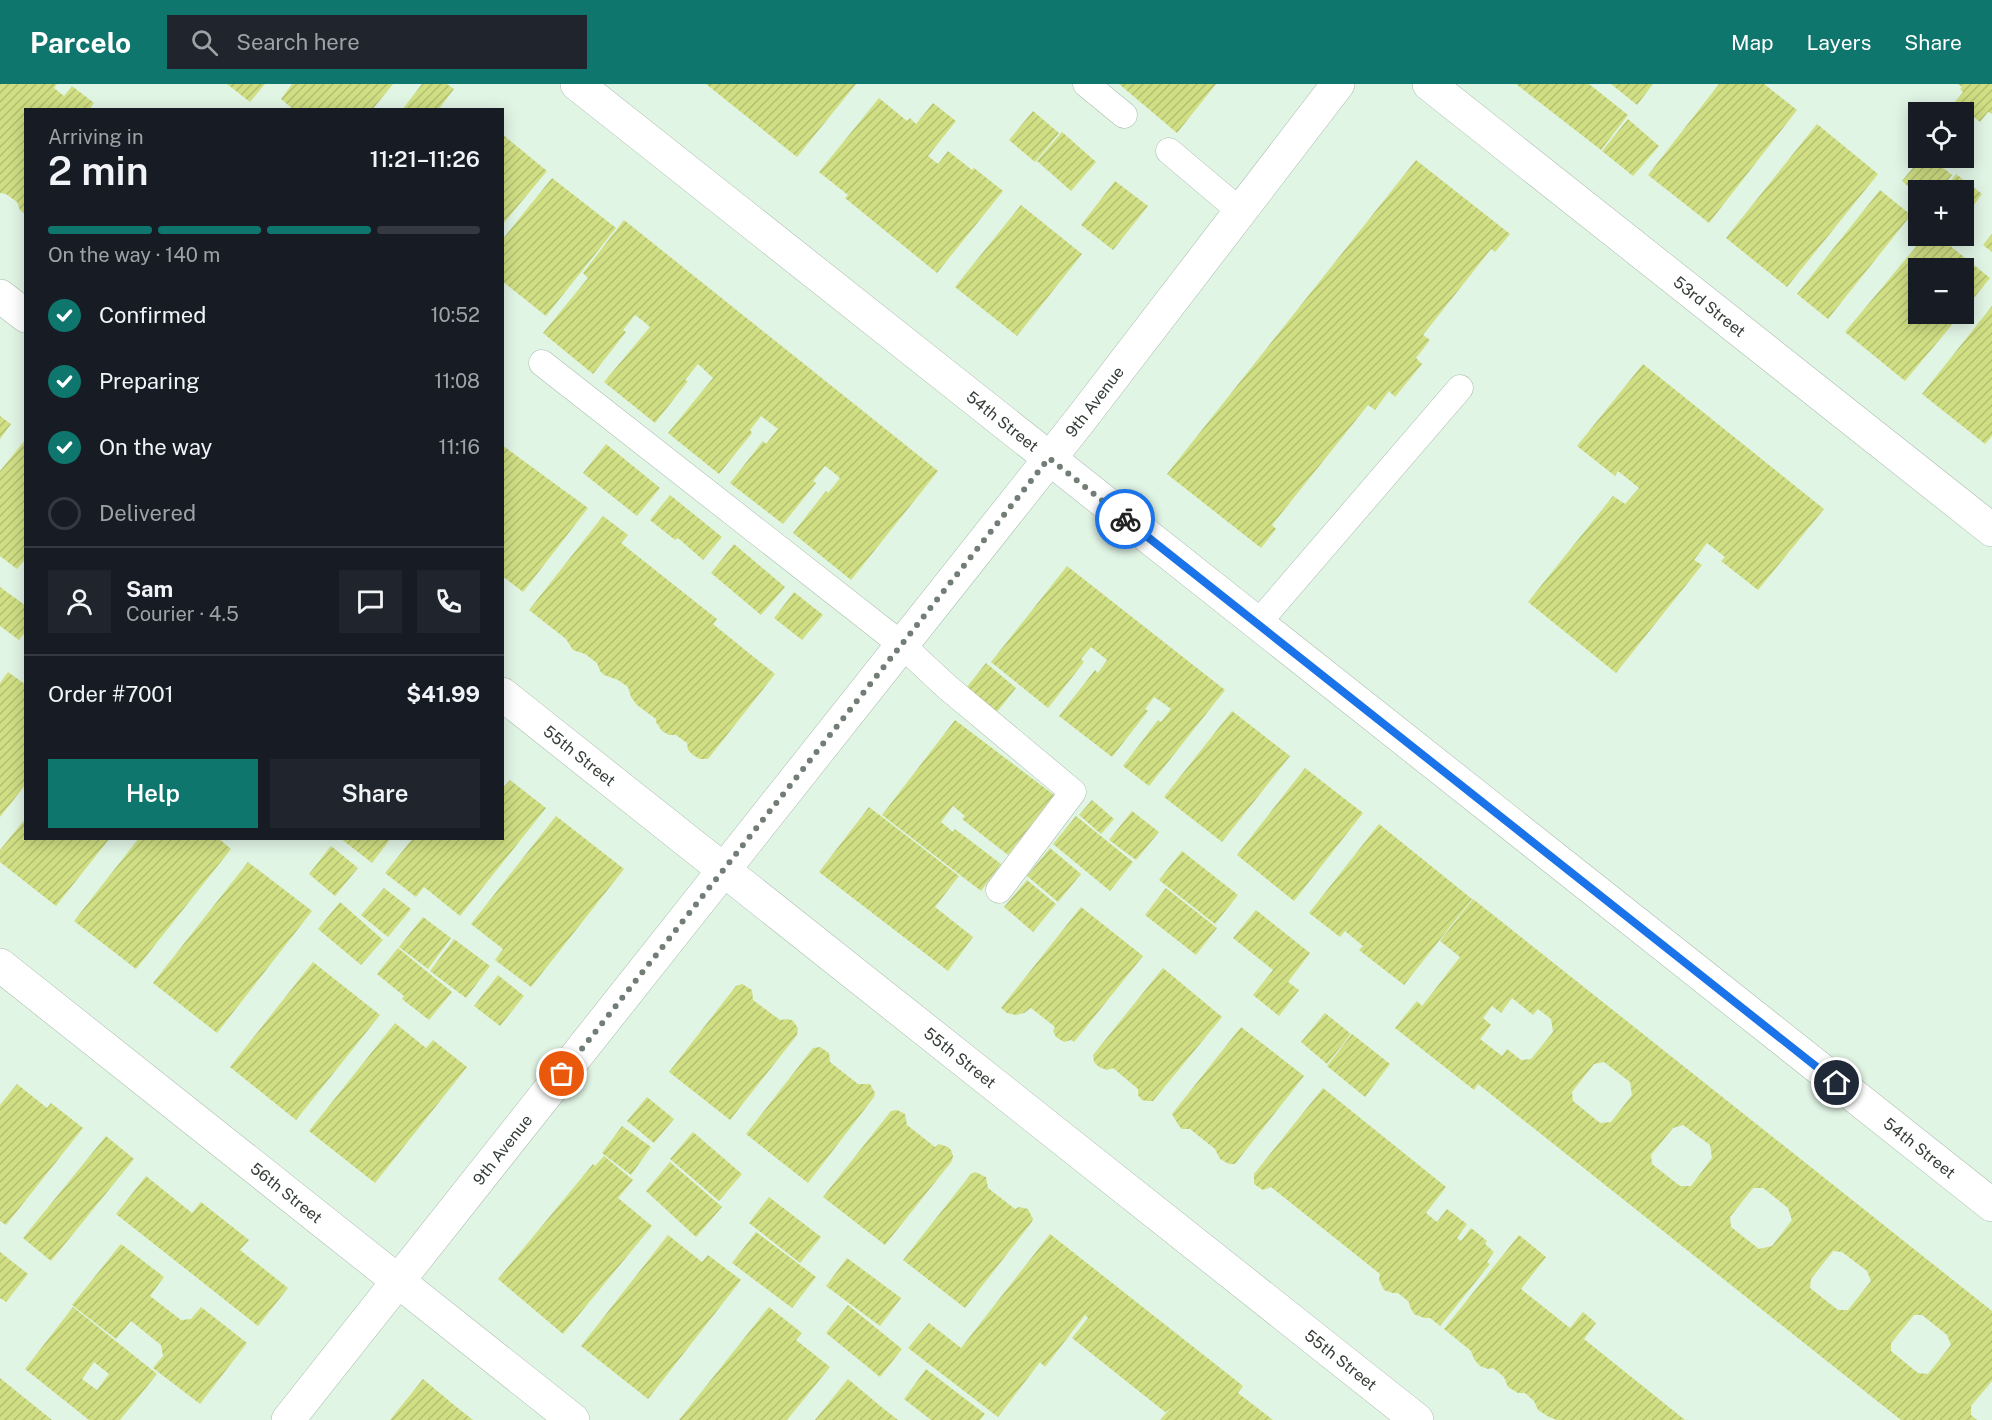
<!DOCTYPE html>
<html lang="en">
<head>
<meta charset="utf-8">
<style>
	body { margin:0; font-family:"Public Sans",sans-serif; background:#20242c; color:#f1f3f6; height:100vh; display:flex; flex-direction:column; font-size:22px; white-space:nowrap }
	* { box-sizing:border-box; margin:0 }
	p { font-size:20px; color:#9ea1a6 }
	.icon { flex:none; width:33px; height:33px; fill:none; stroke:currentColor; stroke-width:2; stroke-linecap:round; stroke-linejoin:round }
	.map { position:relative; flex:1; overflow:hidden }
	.side { position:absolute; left:24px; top:24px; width:480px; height:732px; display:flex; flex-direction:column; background:#171b24; border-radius:0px; box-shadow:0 3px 15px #0003 }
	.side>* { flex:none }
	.controls { position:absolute; left:1908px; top:18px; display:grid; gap:12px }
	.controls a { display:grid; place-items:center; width:66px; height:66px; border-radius:0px; background:#171b24; box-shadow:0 3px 15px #0003; font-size:30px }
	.pin { position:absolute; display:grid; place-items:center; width:51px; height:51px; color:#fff; margin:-26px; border:3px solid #fff; border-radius:50%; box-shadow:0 2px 6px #0007 }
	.courier { position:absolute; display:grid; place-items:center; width:60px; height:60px; margin:-30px; border:4px solid #1a73e8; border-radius:50%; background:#fff; color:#222; box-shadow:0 2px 8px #0007 }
	.headline em { font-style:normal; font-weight:600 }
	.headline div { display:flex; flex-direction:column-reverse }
	.headline { display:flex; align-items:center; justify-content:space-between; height:102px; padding:0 24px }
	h1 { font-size:39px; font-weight:600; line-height:45px }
	.bar { display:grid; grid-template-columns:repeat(4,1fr); gap:9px 6px; align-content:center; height:72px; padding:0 24px }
	.bar i { height:8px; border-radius:4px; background:#363941 }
	.bar .selected { background:#0f766e }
	.bar p { grid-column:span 4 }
	.line { display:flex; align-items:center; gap:15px; padding:0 24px; border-top:2px solid #363941 }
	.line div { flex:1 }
	.round { display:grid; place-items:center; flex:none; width:63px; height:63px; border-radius:0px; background:#20242c }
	ol { padding:0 24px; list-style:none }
	li { display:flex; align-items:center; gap:18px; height:66px }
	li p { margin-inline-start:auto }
	li .icon { padding:6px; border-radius:50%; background:#0f766e; color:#fff; stroke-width:4 }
	li:last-child { color:#9ea1a6 }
	li i { width:33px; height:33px; border:3px solid #363941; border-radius:50% }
	.cta { display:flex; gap:12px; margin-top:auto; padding:12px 24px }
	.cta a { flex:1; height:69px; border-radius:0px; background:#0f766e; color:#fff; font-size:24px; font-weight:600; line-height:69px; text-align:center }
	.cta a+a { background:#20242c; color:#f1f3f6 }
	header { display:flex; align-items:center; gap:36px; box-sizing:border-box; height:84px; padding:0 30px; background:#0f766e; color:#fff }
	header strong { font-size:28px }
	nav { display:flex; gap:33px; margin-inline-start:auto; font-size:21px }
	.search { width:420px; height:54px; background:#20242c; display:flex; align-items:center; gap:15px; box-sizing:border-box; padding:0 21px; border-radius:0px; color:#9ea1a6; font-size:22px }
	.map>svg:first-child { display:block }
	.building { fill:url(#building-hatch); fill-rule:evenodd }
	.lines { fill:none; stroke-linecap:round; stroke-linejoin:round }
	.lane-casing { stroke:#a9bcad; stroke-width:27 }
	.street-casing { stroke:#a9bcad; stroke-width:34 }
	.lane { stroke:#fff; stroke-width:26 }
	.street { stroke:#fff; stroke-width:33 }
	.done { stroke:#727e75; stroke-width:6; stroke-dasharray:0 10.8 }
	.route { stroke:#1a73e8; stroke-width:8 }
	.labels { text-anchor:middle; stroke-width:6; stroke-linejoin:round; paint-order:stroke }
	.street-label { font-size:16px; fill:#363e38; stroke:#f6fef8 }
</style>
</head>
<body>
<header>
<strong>Parcelo</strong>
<div class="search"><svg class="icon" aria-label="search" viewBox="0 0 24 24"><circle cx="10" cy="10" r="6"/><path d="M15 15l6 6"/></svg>Search here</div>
<nav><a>Map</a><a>Layers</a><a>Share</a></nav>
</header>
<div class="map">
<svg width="1992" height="1336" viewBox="0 0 1992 1336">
	<defs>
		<pattern id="building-hatch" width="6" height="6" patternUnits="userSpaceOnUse" patternTransform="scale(1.5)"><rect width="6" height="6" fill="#d0df83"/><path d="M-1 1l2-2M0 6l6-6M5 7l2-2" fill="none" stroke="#b3c072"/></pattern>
	</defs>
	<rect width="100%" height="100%" fill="#e1f5e5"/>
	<!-- building -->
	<g class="building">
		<polygon points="0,0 57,0 54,4 64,12 72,2 94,19 89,26 26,26 26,131 20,126 17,118 6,110 0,109"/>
		<polygon points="227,0 265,0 250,18"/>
		<polygon points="292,0 393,0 372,26 294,26 281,15"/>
		<polygon points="422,0 447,0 454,5 438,26 402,26"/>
		<polygon points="706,0 856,0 797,73"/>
		<polygon points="1119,0 1216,0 1177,49"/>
		<polygon points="1516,0 1589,0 1628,31 1601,66"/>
		<polygon points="1611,0 1653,0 1637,21"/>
		<polygon points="1719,0 1764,0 1797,26 1709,139 1648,91"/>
		<polygon points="1958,0 1992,0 1992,30 1988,28 1980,38 1955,18 1963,8 1960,5 1962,3"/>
		<polygon points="879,14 907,37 910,34 916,40 933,19 956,37 928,72 938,80 948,67 972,86 974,84 1003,107 937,189 845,114 848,111 819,88"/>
		<polygon points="1033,27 1059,49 1035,78 1009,56"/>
		<polygon points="1628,35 1659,62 1633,92 1602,67"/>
		<polygon points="1817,40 1878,90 1787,203 1726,154"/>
		<polygon points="1062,48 1096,78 1071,107 1037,77"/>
		<polygon points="502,50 547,87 502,141"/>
		<polygon points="1921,74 1931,74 1952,91 1940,106 1918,106 1918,111 1902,97"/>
		<polygon points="1416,76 1510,150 1495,168 1491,165 1423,251 1430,256 1416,274 1422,280 1395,313 1389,307 1375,326 1368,321 1272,441 1276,445 1261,464 1167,390"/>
		<polygon points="1956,90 1982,110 1964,134 1964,106 1944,106"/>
		<polygon points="552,94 616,144 546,232 502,197 502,156"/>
		<polygon points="1115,97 1148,122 1113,166 1081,141"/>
		<polygon points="1880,106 1911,131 1828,235 1797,210"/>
		<polygon points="1021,121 1082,170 1017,252 955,203"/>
		<polygon points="624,136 938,387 851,496 793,449 826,407 828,409 840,394 833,388 825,382 813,397 816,399 783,440 730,399 763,357 766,360 778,345 761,332 750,346 752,349 719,390 668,349 713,294 698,280 685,296 688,297 655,339 604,298 650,243 643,237 635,231 623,246 626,248 593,290 543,249 588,194 583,189"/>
		<polygon points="1992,150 1992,168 1983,161"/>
		<polygon points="1925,152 1938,152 1990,194 1964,226 1964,184 1918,184 1918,230 1961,230 1905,297 1845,248"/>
		<polygon points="1992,222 1992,352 1985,360 1922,310"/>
		<polygon points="1643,280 1824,425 1758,506 1721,477 1725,473 1707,459 1694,476 1702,481 1616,589 1528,518 1613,412 1625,420 1639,404 1618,387 1615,392 1577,362"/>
		<polygon points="0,332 11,340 0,355"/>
		<polygon points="26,355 26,474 17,485 0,472 0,387"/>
		<polygon points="606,360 660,404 637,432 583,389"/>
		<polygon points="502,361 588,424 523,508 502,492"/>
		<polygon points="670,411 722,453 703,476 678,454 675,456 650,436"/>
		<polygon points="603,432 628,451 621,459 717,535 713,540 775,590 708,675 700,675 693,671 688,666 687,659 676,651 669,651 662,647 656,638 656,635 637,621 631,613 628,603 618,596 604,591 600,587 597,579 585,570 573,566 566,555 529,526"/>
		<polygon points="734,460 785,503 761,531 711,489"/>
		<polygon points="1067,482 1225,606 1149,702 1123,682 1158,636 1161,638 1171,625 1163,619 1154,613 1145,625 1148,627 1112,673 1059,632 1095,586 1098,589 1107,576 1091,563 1081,575 1084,578 1048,624 991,578"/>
		<polygon points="0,503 26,522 26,547 19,556 0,542"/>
		<polygon points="794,508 823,531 802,556 774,534"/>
		<polygon points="986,579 1016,604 993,633 963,608"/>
		<polygon points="8,588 26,601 26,700 0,733 0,599"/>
		<polygon points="1232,627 1290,672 1222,758 1164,713"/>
		<polygon points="955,636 1054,711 1008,771 962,735 965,732 953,722 941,738 953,748 955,745 1001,780 981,807 882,731"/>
		<polygon points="1305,684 1363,729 1294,817 1237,771"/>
		<polygon points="510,696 546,724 460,832 424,803 416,813 385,789 413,754 502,754 502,705"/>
		<polygon points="1092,716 1114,735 1101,750 1079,731"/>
		<polygon points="869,723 959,792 935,823 973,853 948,887 819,788"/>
		<polygon points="1132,727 1159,748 1136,776 1109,756"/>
		<polygon points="556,732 624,785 531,903 495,876 503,865 471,840"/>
		<polygon points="1076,732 1133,778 1110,807 1053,760"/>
		<polygon points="26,734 26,754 110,754 56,822 0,778 0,766"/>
		<polygon points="1379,740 1472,815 1404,901 1359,866 1363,862 1345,847 1340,853 1309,829"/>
		<polygon points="139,754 218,754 231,765 136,885 74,837"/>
		<polygon points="340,754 391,754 372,779"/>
		<polygon points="331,762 358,784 335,812 309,790"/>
		<polygon points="1050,764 1081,790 1058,818 1027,792"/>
		<polygon points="1182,767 1238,811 1215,840 1159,796"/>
		<polygon points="248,778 312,827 217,949 153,899"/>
		<polygon points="1027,796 1056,820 1033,848 1004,823"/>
		<polygon points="384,804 411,825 388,853 361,831"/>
		<polygon points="1166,804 1217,844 1196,871 1145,831"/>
		<path d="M 1473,815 L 1992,1227 L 1992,1297 L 1971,1322 L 1971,1331 L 1977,1336 L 1901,1336 L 1478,1000 L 1474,1006 L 1395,944 L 1417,917 L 1422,922 L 1460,873 L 1440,857 ZM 1512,914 L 1533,931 L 1538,925 L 1551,935 L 1553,948 L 1531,975 L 1521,976 L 1507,965 L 1502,972 L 1480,955 L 1491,941 L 1483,934 L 1492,922 L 1501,929 ZM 1604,978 L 1630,998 L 1632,1011 L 1611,1038 L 1600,1039 L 1573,1017 L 1572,1008 L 1594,980 ZM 1683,1041 L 1710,1061 L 1712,1074 L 1691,1102 L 1680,1102 L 1652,1080 L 1651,1071 L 1673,1044 ZM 1753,1104 L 1763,1104 L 1788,1124 L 1792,1136 L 1772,1162 L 1759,1165 L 1731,1143 L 1730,1133 ZM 1833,1167 L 1842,1168 L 1867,1187 L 1871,1197 L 1848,1226 L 1838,1226 L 1810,1204 L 1811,1195 ZM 1914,1231 L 1922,1231 L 1947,1251 L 1951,1261 L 1928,1290 L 1918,1289 L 1891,1267 L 1891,1259 Z"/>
		<polygon points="340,818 383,856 361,881 318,845"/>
		<polygon points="1081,823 1143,872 1074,958 1071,956 1064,958 1056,953 1053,947 1055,943 1031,924 1024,929 1016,931 1007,929 1001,924"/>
		<polygon points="1256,826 1310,869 1288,898 1299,906 1279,932 1253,911 1273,886 1233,854"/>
		<polygon points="423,833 451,854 428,885 399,863"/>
		<polygon points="454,855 490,882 466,914 430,887"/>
		<polygon points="398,864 452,908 429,936 402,915 404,912 377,890"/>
		<polygon points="313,878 380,931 296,1036 230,983"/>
		<polygon points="1163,884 1222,933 1153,1017 1147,1017 1142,1016 1138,1011 1138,1005 1113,984 1107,986 1099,983 1094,978 1093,971"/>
		<polygon points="498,891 524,912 500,942 474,922"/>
		<polygon points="742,900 752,906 753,916 780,936 789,935 793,937 798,944 797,951 730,1036 669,988 736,902"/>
		<polygon points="1325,929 1351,950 1327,980 1301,958"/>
		<polygon points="395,939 426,964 433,956 467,983 375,1099 309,1047"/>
		<polygon points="1241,943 1304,992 1235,1080 1229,1080 1220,1075 1215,1065 1190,1045 1182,1045 1179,1042 1172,1030"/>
		<polygon points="1352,950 1390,980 1365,1013 1327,982"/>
		<polygon points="820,963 829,969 830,978 858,1000 870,1000 875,1009 874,1013 808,1099 746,1050 813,964"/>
		<polygon points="17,1000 47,1024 51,1019 83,1044 6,1141 0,1137 0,1021"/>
		<polygon points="1323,1004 1446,1103 1426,1129 1437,1138 1447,1125 1467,1140 1457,1154 1461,1157 1471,1144 1487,1157 1485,1160 1494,1168 1487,1178 1490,1180 1440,1242 1430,1234 1424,1234 1414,1230 1410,1223 1409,1218 1398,1209 1393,1209 1384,1206 1379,1196 1380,1190 1271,1103 1263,1106 1254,1100 1254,1090"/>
		<polygon points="647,1013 674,1035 654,1059 627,1037"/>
		<polygon points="897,1026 905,1030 907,1041 935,1063 939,1060 948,1063 951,1066 953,1072 952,1077 885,1161 823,1113 891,1027"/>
		<polygon points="622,1042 651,1063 631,1091 602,1069"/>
		<polygon points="693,1048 742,1090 719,1117 670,1075"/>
		<polygon points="106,1052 134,1075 51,1177 23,1154"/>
		<polygon points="604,1072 633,1096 618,1114 652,1142 563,1250 498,1195 593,1080 595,1082"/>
		<polygon points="670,1078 722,1123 696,1153 646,1107"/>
		<polygon points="975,1088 986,1093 988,1104 1015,1125 1019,1123 1028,1125 1033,1135 1031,1139 965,1224 903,1176 971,1090"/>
		<polygon points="146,1092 192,1129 201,1118 249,1156 240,1166 288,1204 258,1242 116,1130"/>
		<polygon points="769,1113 821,1153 800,1179 749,1139"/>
		<polygon points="756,1148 816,1193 792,1224 732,1179"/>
		<polygon points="1050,1150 1243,1302 1238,1309 1273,1336 1160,1336 1171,1323 1165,1328 1072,1254 1088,1234 1085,1231 1045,1283 1040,1278 998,1333 908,1264 929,1239 961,1264"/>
		<polygon points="668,1151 702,1178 708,1171 741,1196 648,1315 581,1262"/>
		<polygon points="1519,1151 1546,1173 1521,1205 1570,1244 1583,1228 1596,1239 1584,1255 1685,1336 1557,1336 1549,1333 1538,1326 1534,1317 1525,1309 1518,1309 1508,1303 1504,1293 1493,1284 1488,1285 1480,1282 1474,1275 1471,1267 1444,1245"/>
		<polygon points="121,1160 164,1193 150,1212 181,1236 191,1235 201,1223 247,1259 200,1320 153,1284 163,1272 161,1261 131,1237 116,1255 72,1221"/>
		<polygon points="0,1168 28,1190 6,1218 0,1214"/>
		<polygon points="847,1174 901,1214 880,1242 826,1202"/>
		<polygon points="848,1221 902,1265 880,1293 826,1249"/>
		<path d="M 73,1223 L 157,1290 L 120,1336 L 89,1336 L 25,1285 ZM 94,1278 L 109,1290 L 97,1306 L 82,1295 Z"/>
		<polygon points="769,1223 802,1249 796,1256 830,1283 787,1336 679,1336"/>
		<polygon points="926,1285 985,1330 980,1336 931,1336 904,1315"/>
		<polygon points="0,1294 21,1311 52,1336 0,1336"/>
		<polygon points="423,1295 454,1321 473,1336 390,1336"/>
		<polygon points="848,1295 879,1321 898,1336 815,1336"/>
	</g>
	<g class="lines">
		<!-- lane casing -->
		<g class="lane-casing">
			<g id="lane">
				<polyline points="1086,0 1124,31"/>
				<polyline points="1169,67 1240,127"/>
				<polyline points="542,279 902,561 947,603 1073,708 999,806"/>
				<polyline points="1258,539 1460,304"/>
			</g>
		</g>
		<!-- street casing -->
		<g class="street-casing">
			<g id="street">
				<path id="s1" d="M 577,0 L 1992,1121"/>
				<path id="s2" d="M 1429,0 L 1992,446"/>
				<polyline points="0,212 26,232"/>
				<path id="s3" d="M 502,610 L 1417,1336"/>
				<path id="s4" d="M 0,881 L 573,1336"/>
				<path id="s5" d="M 288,1336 L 1081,335 L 1338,0"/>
			</g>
		</g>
		<!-- lane -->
		<use href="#lane" class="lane"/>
		<!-- street -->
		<use href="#street" class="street"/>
	</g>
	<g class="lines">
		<!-- done -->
		<polyline class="done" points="562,990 1049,374 1125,435"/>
		<!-- route -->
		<polyline class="route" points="1125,435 1837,999"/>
	</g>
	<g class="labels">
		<!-- street labels -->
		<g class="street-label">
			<text dy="6" stroke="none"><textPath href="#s2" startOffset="358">53rd Street</textPath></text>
			<text dy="6" stroke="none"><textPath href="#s5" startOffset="1299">9th Avenue</textPath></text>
			<text dy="6" stroke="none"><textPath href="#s1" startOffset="543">54th Street</textPath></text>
			<text dy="6" stroke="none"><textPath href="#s3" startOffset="99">55th Street</textPath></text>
			<text dy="6" stroke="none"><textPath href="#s3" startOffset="585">55th Street</textPath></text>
			<text dy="6" stroke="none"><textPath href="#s1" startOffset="1713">54th Street</textPath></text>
			<text dy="6" stroke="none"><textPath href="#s5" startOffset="345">9th Avenue</textPath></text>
			<text dy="6" stroke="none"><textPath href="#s4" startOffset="366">56th Street</textPath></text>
			<text dy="6" stroke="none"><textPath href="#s3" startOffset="1071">55th Street</textPath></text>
		</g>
	</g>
</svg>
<div class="controls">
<a><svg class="icon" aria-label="locate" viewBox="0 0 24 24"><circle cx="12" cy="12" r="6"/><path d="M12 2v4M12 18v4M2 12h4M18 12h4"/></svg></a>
<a>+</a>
<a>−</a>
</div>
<div class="pin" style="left:562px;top:990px;background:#ea580c"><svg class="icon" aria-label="bag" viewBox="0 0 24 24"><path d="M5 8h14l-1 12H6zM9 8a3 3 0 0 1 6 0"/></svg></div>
<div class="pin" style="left:1837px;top:999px;background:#1f2937"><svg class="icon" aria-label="home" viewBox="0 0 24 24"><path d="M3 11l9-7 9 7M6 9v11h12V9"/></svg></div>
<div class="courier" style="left:1125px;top:435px"><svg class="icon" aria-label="bike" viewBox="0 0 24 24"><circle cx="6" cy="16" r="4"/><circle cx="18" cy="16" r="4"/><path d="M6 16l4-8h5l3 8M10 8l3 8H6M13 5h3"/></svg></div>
<section class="side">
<div class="headline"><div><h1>2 min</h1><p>Arriving in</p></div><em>11:21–11:26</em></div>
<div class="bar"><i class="selected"></i><i class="selected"></i><i class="selected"></i><i></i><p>On the way · 140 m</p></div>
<ol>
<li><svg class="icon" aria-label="check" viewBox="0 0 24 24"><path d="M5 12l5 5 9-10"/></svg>Confirmed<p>10:52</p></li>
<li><svg class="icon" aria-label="check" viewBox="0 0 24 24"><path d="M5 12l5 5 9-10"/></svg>Preparing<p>11:08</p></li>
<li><svg class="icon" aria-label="check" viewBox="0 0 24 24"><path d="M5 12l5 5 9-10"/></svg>On the way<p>11:16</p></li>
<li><i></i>Delivered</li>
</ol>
<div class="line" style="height:108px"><a class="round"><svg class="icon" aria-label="person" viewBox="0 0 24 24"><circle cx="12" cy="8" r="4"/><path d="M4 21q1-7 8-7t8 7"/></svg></a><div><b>Sam</b><p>Courier · 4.5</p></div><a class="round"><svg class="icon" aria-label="chat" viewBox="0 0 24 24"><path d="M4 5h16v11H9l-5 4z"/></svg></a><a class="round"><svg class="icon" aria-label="phone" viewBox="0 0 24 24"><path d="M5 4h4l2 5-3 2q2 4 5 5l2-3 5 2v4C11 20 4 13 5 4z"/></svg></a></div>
<div class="line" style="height:78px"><div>Order #7001</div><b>$41.99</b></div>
<div class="cta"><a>Help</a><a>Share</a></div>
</section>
</div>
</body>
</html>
